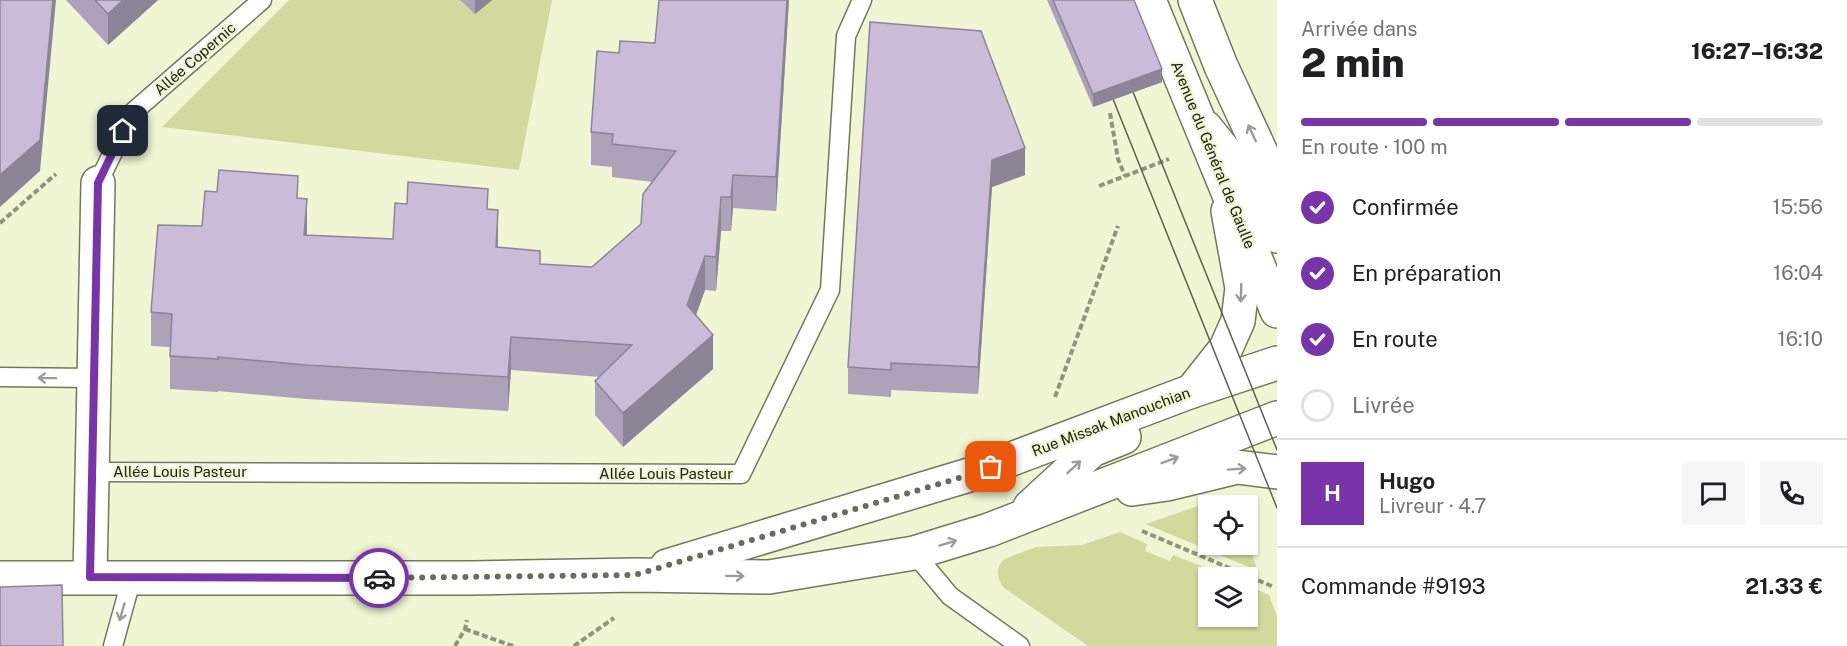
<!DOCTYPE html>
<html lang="fr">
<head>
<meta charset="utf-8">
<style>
	body { margin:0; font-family:"Public Sans",sans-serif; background:#f6f6f6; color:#202124; height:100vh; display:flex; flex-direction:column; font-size:22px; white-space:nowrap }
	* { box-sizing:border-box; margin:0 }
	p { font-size:20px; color:#757577 }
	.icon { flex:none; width:33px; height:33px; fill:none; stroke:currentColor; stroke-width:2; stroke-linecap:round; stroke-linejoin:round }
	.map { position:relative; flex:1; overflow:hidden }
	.panel { display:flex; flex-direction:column; background:#fff; width:570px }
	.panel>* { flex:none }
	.fabs { position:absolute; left:1198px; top:495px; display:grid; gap:12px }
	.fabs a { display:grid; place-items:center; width:60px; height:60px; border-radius:0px; background:#fff; box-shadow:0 2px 4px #0004; font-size:30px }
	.pin { position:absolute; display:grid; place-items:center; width:51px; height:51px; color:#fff; margin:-26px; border-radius:12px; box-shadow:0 3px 9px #0006 }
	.courier { position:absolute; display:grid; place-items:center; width:60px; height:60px; margin:-30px; border:4px solid #7834a8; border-radius:50%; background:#fff; color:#222; box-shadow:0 2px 8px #0007 }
	.summary em { font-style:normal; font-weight:800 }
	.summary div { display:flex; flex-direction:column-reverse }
	.summary { display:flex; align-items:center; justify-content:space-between; height:102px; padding:0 24px }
	h1 { font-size:39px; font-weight:800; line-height:45px }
	.bar { display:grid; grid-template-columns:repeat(4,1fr); gap:9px 6px; align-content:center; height:72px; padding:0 24px }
	.bar i { height:8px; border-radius:4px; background:#e0e0e0 }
	.bar .selected { background:#7834a8 }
	.bar p { grid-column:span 4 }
	.line { display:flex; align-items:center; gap:15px; padding:0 24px; border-top:2px solid #e0e0e0 }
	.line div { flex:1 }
	.round { display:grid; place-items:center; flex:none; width:63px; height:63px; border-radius:0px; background:#f6f6f6 }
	ol { padding:0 24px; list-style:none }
	li { display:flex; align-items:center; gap:18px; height:66px }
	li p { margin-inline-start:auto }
	li .icon { padding:6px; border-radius:50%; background:#7834a8; color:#fff; stroke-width:4 }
	li:last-child { color:#757577 }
	li i { width:33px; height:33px; border:3px solid #e0e0e0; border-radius:50% }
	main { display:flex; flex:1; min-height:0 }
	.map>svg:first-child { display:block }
	.green { fill:#d2d99c }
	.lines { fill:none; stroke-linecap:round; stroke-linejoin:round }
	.service-casing { stroke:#74785b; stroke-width:21 }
	.minor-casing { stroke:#74785b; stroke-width:36 }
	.tertiary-casing { stroke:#74785b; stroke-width:36 }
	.secondary-casing { stroke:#74785b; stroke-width:36 }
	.path { stroke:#91947d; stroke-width:4; stroke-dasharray:6 3; stroke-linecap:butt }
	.service { stroke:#fff; stroke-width:18 }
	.minor { stroke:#fff; stroke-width:33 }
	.tertiary { stroke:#fff; stroke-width:33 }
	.secondary { stroke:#fff; stroke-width:33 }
	.tram { stroke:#5f614f; stroke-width:1.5 }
	.wall { fill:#aea2bb }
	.shaded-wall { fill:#8d8498 }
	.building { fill:#cabcd9; stroke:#8d8498; stroke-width:1.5 }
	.oneway { stroke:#9b9c96 }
	.done { stroke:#696c58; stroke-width:6; stroke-dasharray:0 10.8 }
	.route { stroke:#7834a8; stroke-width:8 }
	.labels { text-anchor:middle; stroke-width:4.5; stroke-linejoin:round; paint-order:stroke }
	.street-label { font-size:15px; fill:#212216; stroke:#f0f5d4 }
</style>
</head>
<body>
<main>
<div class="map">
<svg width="1277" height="646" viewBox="0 0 1277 646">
	<rect width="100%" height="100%" fill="#f0f5d4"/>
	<!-- green -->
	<g class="green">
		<polygon points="289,0 552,0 519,170 162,127"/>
		<polygon points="1229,498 1232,505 1209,506 1209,544 1248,545 1258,571 1146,524 1212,501"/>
		<path d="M 1120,532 L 1147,544 L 1145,551 L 1170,561 L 1173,555 L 1216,572 L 1214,577 L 1209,578 L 1209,616 L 1248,616 L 1248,586 L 1269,595 L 1277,616 L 1277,646 L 1088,646 L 1004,588 C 996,579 995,564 1007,558 L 1036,547 L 1082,545 Z"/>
	</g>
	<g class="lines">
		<!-- service casing -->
		<g class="service-casing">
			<g id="service">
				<polyline points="98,183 132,113 262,0"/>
				<polyline points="0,377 95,378"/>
				<polyline points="92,472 741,474 830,290 846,36 862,0"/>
				<polyline points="914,553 950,596 1020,646"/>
				<polyline points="113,646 132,577"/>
			</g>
		</g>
		<!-- minor casing -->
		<g class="minor-casing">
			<polyline id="minor" points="90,577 98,183"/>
		</g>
		<!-- tertiary casing -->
		<g class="tertiary-casing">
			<g id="tertiary">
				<polyline points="1205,127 1260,195 1277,236"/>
				<polyline points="1192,391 1226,348 1238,321 1242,288 1228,211"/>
				<polyline points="1132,489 1167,484 1237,467 1277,472"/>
				<polyline points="1030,507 1092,450 1124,437"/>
				<polyline points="667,566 969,475 1192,391 1277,363"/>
				<polyline points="0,578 473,578 635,575 769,577 914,553 989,530 1277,418"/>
			</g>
		</g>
		<!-- secondary casing -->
		<g class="secondary-casing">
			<g id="secondary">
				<polyline points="1149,0 1277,311"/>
				<polyline points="1195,0 1221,66 1277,187"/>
			</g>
		</g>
		<!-- path -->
		<g class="path">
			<polyline points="1110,113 1118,159 1125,176"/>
			<polyline points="1099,186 1169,159"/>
			<polyline points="0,223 56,174"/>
			<polyline points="1055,397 1118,226"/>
			<polyline points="1142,531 1274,587"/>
			<polyline points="465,629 513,646"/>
			<polyline points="455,646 465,629 467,620"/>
			<polyline points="574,646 614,618"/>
		</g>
		<!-- service -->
		<use href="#service" class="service"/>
		<!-- minor -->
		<use href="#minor" class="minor"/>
		<!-- tertiary -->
		<use href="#tertiary" class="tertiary"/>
		<!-- secondary -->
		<use href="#secondary" class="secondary"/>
		<!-- tram -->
		<g class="tram">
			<polyline points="1127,77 1277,450"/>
			<polyline points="1107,84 1277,508"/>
		</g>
	</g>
	<!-- wall -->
	<g class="wall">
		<polygon points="66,0 158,0 108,45"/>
		<polygon points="460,0 492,0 475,14"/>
		<polygon points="789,0 776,211 733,208 731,231 721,231 716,291 705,290 696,315 713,369 623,447 595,415 595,381 600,377 511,370 508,411 306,399 218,391 218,392 170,389 170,347 151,346 151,312 202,226 298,198 307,235 393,239 488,209 498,248 540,264 592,267 641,224 653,182 612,177 612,167 591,165 591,132 619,53"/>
		<polygon points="1047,0 1134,0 1162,82 1093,107"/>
		<polygon points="870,22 1025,175 992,187 978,394 891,390 891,397 848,394 848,367"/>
	</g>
	<!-- shaded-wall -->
	<g class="shaded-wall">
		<polygon points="53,0 56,0 40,171 0,207 0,175"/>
		<polygon points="123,0 158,0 108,45 108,14"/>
		<polygon points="475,0 492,0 475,14"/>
		<polygon points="787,0 789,0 776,211 776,177"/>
		<polygon points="1162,69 1162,82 1093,107 1093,94"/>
		<polygon points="1025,148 1025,175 992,187 978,394 978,367 992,160"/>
		<polygon points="733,175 733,208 731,231 731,197"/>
		<polygon points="721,197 721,231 716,291 716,257"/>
		<polygon points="307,199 307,232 304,268 304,235"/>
		<polygon points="498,210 498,243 496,281 496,247"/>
		<polygon points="705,256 705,290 687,339 687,305"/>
		<polygon points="713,335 713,369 623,447 623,413"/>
		<polygon points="511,337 511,370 508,411 508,377"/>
	</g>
	<!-- building -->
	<g class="building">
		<polygon points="0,0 53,0 40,140 0,175"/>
		<polygon points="95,0 123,0 108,14"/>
		<polygon points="659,0 787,0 776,177 733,175 731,197 721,197 716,257 705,256 687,305 713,335 623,413 595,381 632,345 511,337 508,377 306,365 218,357 218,359 170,356 172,314 151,312 158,225 202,226 205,191 217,192 219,170 298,176 297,198 307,199 304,235 393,239 395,203 407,204 408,182 488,189 487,209 498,210 496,247 540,251 540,264 592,267 641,224 643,194 676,151 612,144 613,134 591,132 597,51 619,53 620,41 655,43"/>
		<polygon points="1053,0 1134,0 1162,69 1093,94"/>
		<polygon points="870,22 981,31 1025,148 992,160 978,367 891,363 891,370 848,367"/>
		<polygon points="62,585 63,646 0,646 0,587"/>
	</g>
	<!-- one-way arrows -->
	<defs><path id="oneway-shaft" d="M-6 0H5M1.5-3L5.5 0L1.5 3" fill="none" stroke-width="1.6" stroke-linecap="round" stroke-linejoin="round" transform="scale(1.5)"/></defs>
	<g class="oneway">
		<use href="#oneway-shaft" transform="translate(1252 133) rotate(-115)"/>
		<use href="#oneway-shaft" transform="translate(1241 293) rotate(92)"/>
		<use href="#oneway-shaft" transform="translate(47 378) rotate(-179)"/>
		<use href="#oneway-shaft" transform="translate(1170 460) rotate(-21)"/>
		<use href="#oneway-shaft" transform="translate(1074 467) rotate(-43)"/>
		<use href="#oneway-shaft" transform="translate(1237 469) rotate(-4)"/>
		<use href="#oneway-shaft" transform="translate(948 543) rotate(-17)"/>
		<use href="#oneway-shaft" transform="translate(735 576) rotate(1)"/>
		<use href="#oneway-shaft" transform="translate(122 612) rotate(106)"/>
	</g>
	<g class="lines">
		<!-- done -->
		<polyline class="done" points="379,578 635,575 969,475 991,467"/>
		<!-- route -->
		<polyline class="route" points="123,131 98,183 90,577 379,578"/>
	</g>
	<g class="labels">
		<!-- street labels -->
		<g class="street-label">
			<text transform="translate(195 59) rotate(-41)" y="5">Allée Copernic</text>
			<text transform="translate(1213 155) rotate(68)" y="5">Avenue du Général de Gaulle</text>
			<text transform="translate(1111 422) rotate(-21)" y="5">Rue Missak Manouchian</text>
			<text x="180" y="477">Allée Louis Pasteur</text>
			<text x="666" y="479">Allée Louis Pasteur</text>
		</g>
	</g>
</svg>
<div class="fabs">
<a><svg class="icon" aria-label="locate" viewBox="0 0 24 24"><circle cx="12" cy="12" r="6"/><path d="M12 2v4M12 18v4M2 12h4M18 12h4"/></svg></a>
<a><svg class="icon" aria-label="layers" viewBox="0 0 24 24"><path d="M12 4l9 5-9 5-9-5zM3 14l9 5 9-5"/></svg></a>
</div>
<div class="pin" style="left:991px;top:467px;background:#ea580c"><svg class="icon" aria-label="bag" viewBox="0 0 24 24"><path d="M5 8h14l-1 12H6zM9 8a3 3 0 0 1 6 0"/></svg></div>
<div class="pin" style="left:123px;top:131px;background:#1f2937"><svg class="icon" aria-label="home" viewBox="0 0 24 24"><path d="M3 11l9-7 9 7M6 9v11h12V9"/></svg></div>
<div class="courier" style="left:379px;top:578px"><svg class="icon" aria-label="car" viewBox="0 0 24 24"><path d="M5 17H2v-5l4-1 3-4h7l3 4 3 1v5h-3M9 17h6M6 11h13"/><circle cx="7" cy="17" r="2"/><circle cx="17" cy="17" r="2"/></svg></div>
</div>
<section class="panel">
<div class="summary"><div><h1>2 min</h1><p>Arrivée dans</p></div><em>16:27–16:32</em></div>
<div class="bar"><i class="selected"></i><i class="selected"></i><i class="selected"></i><i></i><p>En route · 100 m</p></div>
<ol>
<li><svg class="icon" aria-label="check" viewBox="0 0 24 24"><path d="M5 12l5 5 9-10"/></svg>Confirmée<p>15:56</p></li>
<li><svg class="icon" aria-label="check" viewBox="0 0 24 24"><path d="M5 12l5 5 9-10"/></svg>En préparation<p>16:04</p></li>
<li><svg class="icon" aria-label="check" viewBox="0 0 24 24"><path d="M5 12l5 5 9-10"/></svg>En route<p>16:10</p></li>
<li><i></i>Livrée</li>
</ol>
<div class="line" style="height:108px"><b class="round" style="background:#7834a8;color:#fff">H</b><div><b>Hugo</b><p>Livreur · 4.7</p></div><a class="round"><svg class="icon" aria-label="chat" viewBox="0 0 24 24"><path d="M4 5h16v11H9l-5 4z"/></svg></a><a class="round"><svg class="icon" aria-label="phone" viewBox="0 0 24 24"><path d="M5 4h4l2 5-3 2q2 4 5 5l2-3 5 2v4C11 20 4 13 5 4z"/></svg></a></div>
<div class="line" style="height:78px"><div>Commande #9193</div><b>21.33 €</b></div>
</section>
</main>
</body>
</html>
